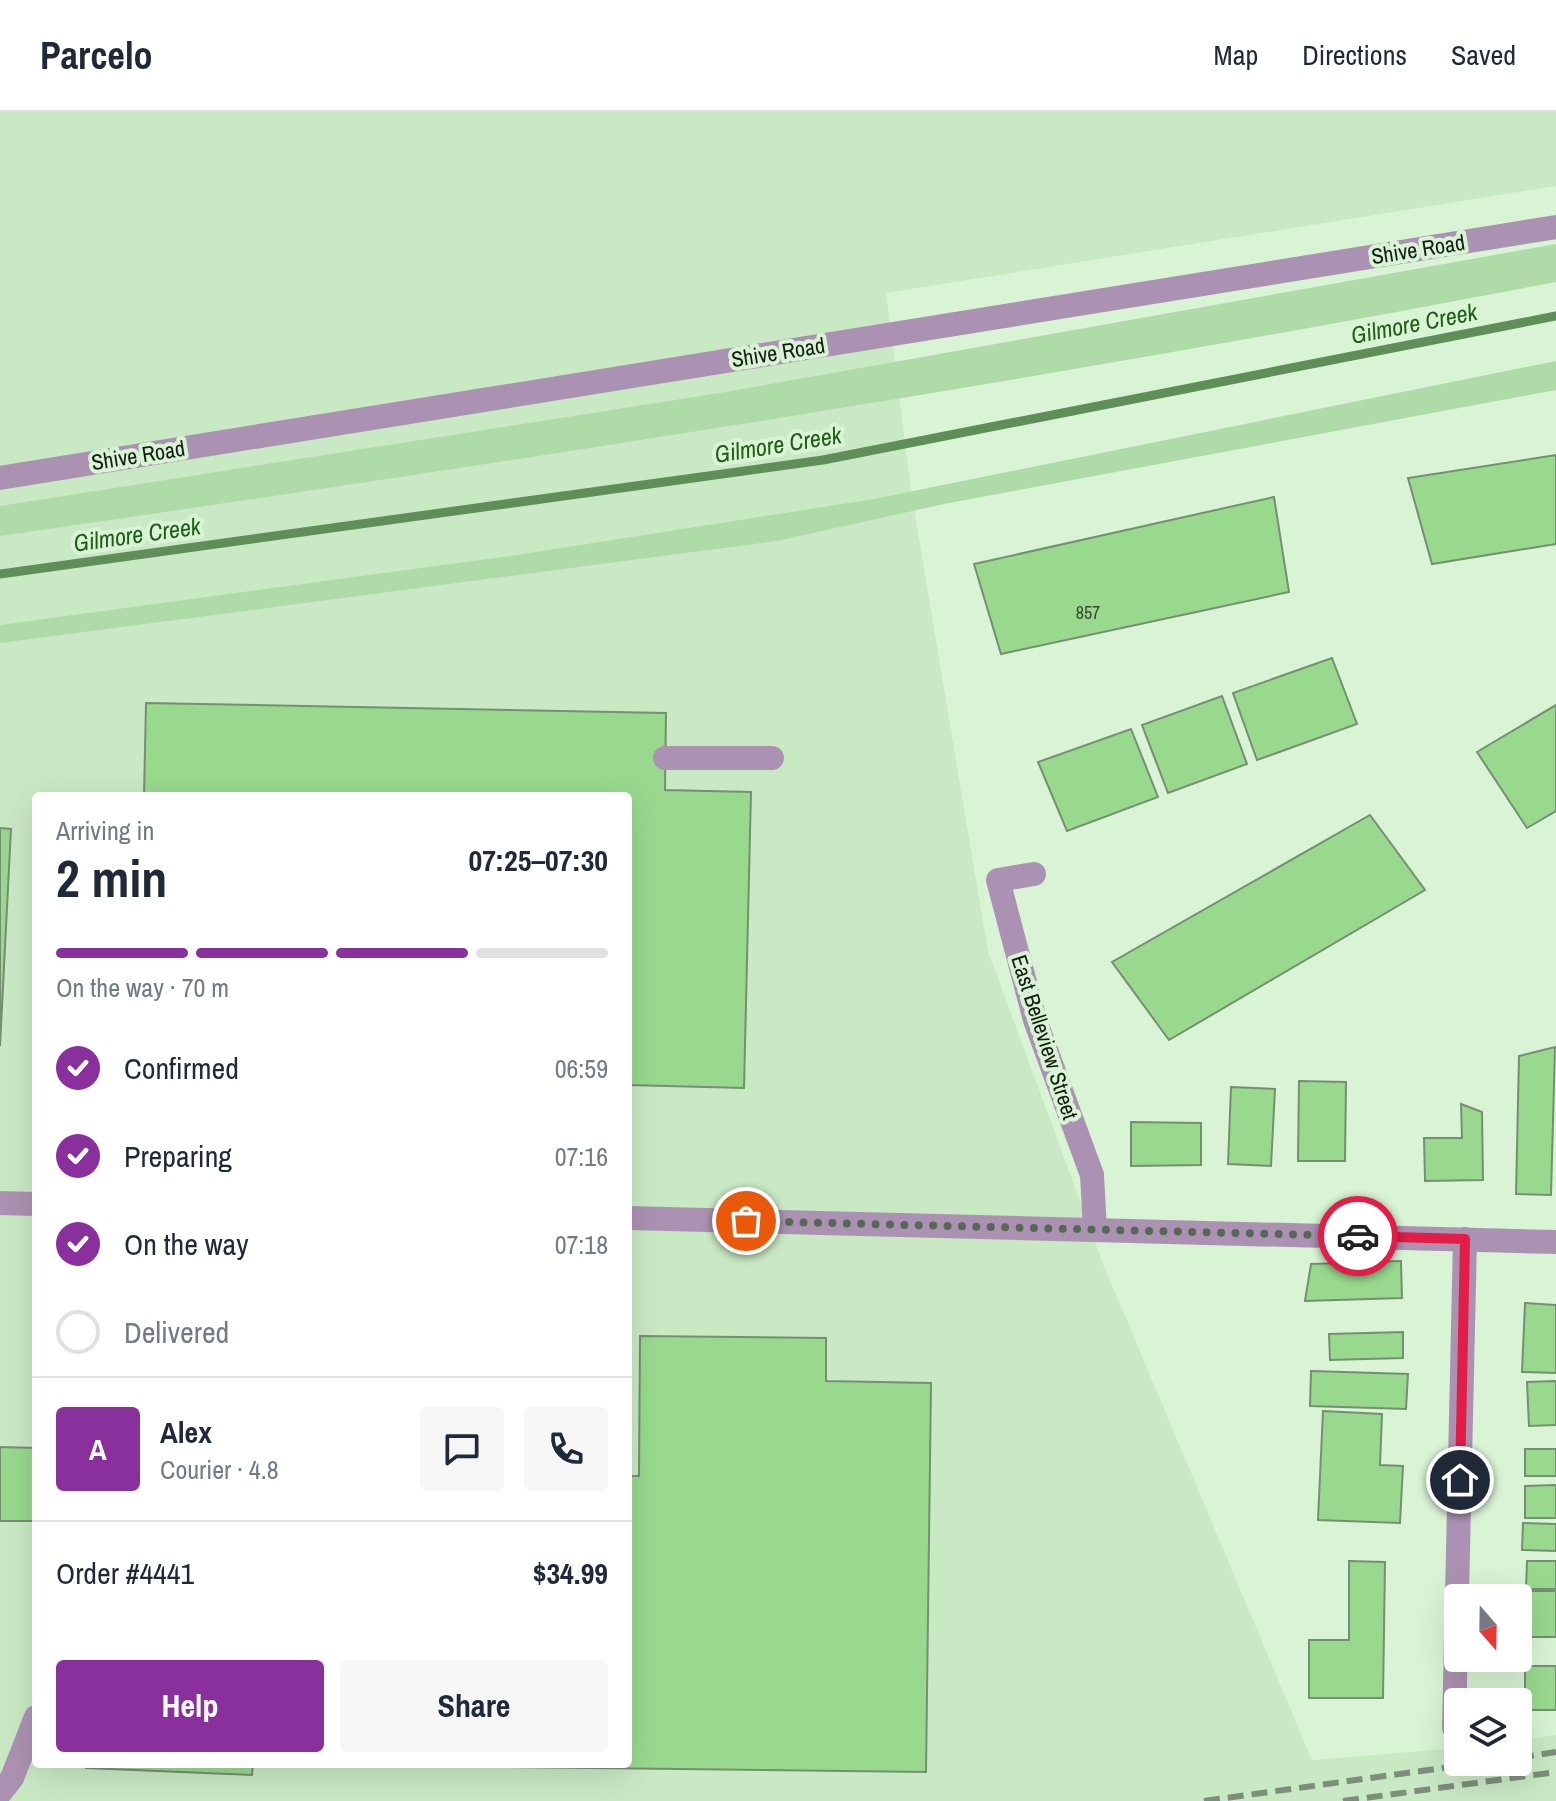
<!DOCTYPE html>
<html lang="en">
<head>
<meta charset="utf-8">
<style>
	body { margin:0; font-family:"Archivo Narrow",sans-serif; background:#f6f6f7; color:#1f2937; height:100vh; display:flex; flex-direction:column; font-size:30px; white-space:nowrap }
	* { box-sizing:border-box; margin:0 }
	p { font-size:26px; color:#747a83 }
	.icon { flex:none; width:44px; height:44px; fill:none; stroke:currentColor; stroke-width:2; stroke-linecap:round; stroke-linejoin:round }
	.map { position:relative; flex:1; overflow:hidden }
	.drawer { position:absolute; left:32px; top:680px; width:600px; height:976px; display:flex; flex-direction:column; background:#fff; border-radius:8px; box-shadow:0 8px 32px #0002 }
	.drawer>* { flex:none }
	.needle { width:52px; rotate:160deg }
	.fabs { position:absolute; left:1444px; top:1472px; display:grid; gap:16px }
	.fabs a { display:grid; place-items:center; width:88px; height:88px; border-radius:8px; background:#fff; box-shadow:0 8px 32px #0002; font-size:40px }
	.pin { position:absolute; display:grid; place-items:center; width:68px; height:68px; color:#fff; margin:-34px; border:4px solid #fff; border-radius:50%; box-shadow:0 2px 8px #0007 }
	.courier { position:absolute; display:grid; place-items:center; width:80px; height:80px; margin:-40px; border:6px solid #e11d48; border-radius:50%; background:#fff; color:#222; box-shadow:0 2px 10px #0007 }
	.summary em { font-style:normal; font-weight:800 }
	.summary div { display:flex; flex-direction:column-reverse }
	.summary { display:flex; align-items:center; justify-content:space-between; height:136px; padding:0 24px }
	h1 { font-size:52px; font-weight:800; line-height:60px }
	.bar { display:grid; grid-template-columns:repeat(4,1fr); gap:12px 8px; align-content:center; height:96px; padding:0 24px }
	.bar i { height:10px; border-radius:6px; background:#e0e1e3 }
	.bar .selected { background:#89309c }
	.bar p { grid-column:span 4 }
	.line { display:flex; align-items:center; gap:20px; padding:0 24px; border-top:2px solid #e0e1e3 }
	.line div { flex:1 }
	.round { display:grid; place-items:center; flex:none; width:84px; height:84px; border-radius:8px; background:#f6f6f7 }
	ol { padding:0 24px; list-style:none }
	li { display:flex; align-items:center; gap:24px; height:88px }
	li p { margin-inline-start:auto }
	li .icon { padding:8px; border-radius:50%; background:#89309c; color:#fff; stroke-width:4 }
	li:last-child { color:#747a83 }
	li i { width:44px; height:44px; border:4px solid #e0e1e3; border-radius:50% }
	.primary-button { display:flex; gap:16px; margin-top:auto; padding:16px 24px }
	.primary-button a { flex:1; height:92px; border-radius:8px; background:#89309c; color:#fff; font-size:32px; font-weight:800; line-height:92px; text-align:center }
	.primary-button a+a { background:#f6f6f7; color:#1f2937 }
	header { display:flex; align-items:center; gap:48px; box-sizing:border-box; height:112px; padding:0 40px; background:#fff; border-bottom:2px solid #e0e1e3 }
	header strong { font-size:38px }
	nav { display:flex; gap:44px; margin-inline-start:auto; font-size:28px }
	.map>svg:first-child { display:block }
	.built { fill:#c9e9c4; fill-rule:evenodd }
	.green { fill:#afdba8 }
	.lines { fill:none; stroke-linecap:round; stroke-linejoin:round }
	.stream { stroke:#5f8e58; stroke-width:9 }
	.building { fill:#98d98e; stroke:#768e72; stroke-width:2 }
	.minor { stroke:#ac92b2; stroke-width:24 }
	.rail { stroke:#7c8f79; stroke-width:6; stroke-dasharray:16 8; stroke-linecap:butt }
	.done { stroke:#586856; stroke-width:8; stroke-dasharray:0 14.4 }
	.route { stroke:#e11d48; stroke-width:10 }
	.labels { text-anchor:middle; stroke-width:8; stroke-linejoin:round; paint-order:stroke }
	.number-label { font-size:18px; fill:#344b30 }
	.street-label { font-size:22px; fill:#131c11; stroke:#d9f4d5 }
	.water-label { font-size:24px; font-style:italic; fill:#1e5e16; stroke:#d9f4d5 }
</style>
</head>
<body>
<header>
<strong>Parcelo</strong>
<nav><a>Map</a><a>Directions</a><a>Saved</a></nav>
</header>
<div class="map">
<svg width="1556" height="1689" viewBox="0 0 1556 1689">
	<rect width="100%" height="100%" fill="#d9f4d5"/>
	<!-- built -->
	<path class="built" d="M 0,0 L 1556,0 L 1556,74 L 886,181 L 911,378 L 988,839 L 1104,1154 L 1312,1648 L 1458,1636 L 1458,1650 L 1518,1650 L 1518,1629 L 1556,1623 L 1556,1689 L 0,1689 ZM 36,684 L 628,684 L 628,1652 L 36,1652 Z"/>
	<!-- green -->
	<g class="green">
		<path d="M 1556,132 L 1556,170 C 1040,269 520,349 0,424 L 0,394 L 726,280 Z"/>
		<polygon points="1556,249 1556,278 944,392 777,429 0,531 0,513 517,443 874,387"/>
	</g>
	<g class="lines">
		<!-- stream -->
		<polyline class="stream" points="0,462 823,348 1556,204"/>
	</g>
	<!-- building -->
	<g class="building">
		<polygon points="1556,343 1556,432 1432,452 1408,366"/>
		<polygon points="1274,385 1289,480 1001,542 974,452"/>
		<polygon points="1332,546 1357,612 1257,648 1233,581"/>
		<polygon points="1222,584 1247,652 1168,681 1142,613"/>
		<polygon points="146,591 666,601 665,678 751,680 744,976 628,973 628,684 144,684"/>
		<polygon points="1556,593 1556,699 1527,716 1477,640"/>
		<polygon points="1131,617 1158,685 1067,719 1038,650"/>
		<polygon points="1370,703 1425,778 1169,928 1112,850"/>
		<polygon points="0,716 11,717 0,934"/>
		<polygon points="1555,935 1551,1083 1516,1082 1519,944"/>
		<polygon points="1299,969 1346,970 1345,1049 1298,1049"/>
		<polygon points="1231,975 1275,977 1271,1054 1228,1052"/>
		<polygon points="1461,992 1482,1000 1483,1068 1425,1069 1424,1026 1462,1026"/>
		<polygon points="1131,1010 1201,1011 1201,1053 1131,1054"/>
		<polygon points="1401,1149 1402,1186 1305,1189 1311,1152"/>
		<polygon points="1525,1191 1556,1193 1556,1261 1522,1260"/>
		<polygon points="1403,1220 1403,1246 1330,1248 1329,1222"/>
		<polygon points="640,1224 826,1226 826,1269 931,1271 926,1660 339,1653 628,1652 628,1364 639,1364"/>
		<polygon points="1311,1259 1408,1262 1406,1297 1310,1294"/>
		<polygon points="1556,1269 1556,1313 1529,1314 1527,1270"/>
		<polygon points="1323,1299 1382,1302 1380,1353 1403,1354 1400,1411 1318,1408"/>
		<polygon points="0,1335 36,1336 36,1409 0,1409"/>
		<rect x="1525" y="1337" width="31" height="27"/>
		<polygon points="1556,1373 1556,1406 1525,1406 1525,1374"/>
		<polygon points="1523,1411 1556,1412 1556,1439 1522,1438"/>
		<polygon points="1349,1449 1385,1450 1383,1586 1309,1586 1309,1528 1349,1528"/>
		<polygon points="1527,1449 1556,1449 1556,1477 1526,1477"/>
		<rect x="1520" y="1479" width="36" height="46"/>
		<rect x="1525" y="1554" width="31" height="44"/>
		<polygon points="86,1652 253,1652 252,1663 86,1656"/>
	</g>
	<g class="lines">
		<!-- minor -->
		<g class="minor">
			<polyline points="0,366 1556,115"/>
			<polyline points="665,646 772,646"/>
			<polyline points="1034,762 998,768 1035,908 1092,1063 1095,1118"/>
			<polyline points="0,1091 36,1092"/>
			<polyline points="628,1106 1556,1130"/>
			<polyline points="1454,1616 1465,1127"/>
			<polyline points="0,1681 12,1666 36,1605"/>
		</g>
		<!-- rail -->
		<g class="rail">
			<polyline points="1518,1646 1556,1640"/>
			<polyline points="1204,1689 1486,1650"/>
			<polyline points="1343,1689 1556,1660"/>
		</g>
	</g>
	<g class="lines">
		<!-- done -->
		<polyline class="done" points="746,1109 1358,1124"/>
		<!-- route -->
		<polyline class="route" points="1358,1124 1465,1127 1460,1368"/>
	</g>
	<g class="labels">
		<!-- number labels -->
		<g class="number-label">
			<text x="1088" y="507">857</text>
		</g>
		<!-- street labels -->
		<g class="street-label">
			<text transform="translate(1418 137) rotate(-9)" y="8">Shive Road</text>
			<text transform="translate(778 240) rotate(-9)" y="8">Shive Road</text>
			<text transform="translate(138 343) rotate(-9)" y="8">Shive Road</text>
			<text transform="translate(1045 925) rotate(72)" y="8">East Belleview Street</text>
		</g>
		<!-- water labels -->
		<g class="water-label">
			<text transform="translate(1414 212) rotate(-11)" y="8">Gilmore Creek</text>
			<text transform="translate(778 333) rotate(-9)" y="8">Gilmore Creek</text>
			<text transform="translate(137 423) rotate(-8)" y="8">Gilmore Creek</text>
		</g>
	</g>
</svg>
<div class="fabs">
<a><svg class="needle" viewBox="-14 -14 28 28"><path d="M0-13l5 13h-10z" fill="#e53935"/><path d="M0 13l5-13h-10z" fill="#747a83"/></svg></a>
<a><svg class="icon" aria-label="layers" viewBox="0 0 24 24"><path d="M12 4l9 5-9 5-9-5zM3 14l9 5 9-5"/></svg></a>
</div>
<div class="pin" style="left:746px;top:1109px;background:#ea580c"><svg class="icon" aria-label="bag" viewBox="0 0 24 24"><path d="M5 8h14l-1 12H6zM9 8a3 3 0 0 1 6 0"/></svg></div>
<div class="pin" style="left:1460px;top:1368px;background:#1f2937"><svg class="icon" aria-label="home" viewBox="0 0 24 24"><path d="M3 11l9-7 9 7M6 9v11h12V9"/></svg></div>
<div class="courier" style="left:1358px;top:1124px"><svg class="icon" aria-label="car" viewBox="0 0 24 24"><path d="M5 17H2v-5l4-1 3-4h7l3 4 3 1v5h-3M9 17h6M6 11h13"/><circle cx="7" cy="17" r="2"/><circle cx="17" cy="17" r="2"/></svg></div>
<section class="drawer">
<div class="summary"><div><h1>2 min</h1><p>Arriving in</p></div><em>07:25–07:30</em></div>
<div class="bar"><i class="selected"></i><i class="selected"></i><i class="selected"></i><i></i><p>On the way · 70 m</p></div>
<ol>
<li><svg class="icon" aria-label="check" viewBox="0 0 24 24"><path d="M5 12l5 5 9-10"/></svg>Confirmed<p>06:59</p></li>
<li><svg class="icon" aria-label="check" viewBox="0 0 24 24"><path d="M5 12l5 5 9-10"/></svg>Preparing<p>07:16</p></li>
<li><svg class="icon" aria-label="check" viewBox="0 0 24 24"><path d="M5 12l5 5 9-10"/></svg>On the way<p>07:18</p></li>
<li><i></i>Delivered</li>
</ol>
<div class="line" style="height:144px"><b class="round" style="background:#89309c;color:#fff">A</b><div><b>Alex</b><p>Courier · 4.8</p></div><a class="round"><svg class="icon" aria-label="chat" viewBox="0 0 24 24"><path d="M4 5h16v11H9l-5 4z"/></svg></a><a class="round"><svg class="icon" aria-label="phone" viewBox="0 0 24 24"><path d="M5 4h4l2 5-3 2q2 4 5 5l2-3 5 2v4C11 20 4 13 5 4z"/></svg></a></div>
<div class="line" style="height:104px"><div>Order #4441</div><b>$34.99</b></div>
<div class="primary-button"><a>Help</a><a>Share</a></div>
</section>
</div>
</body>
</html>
